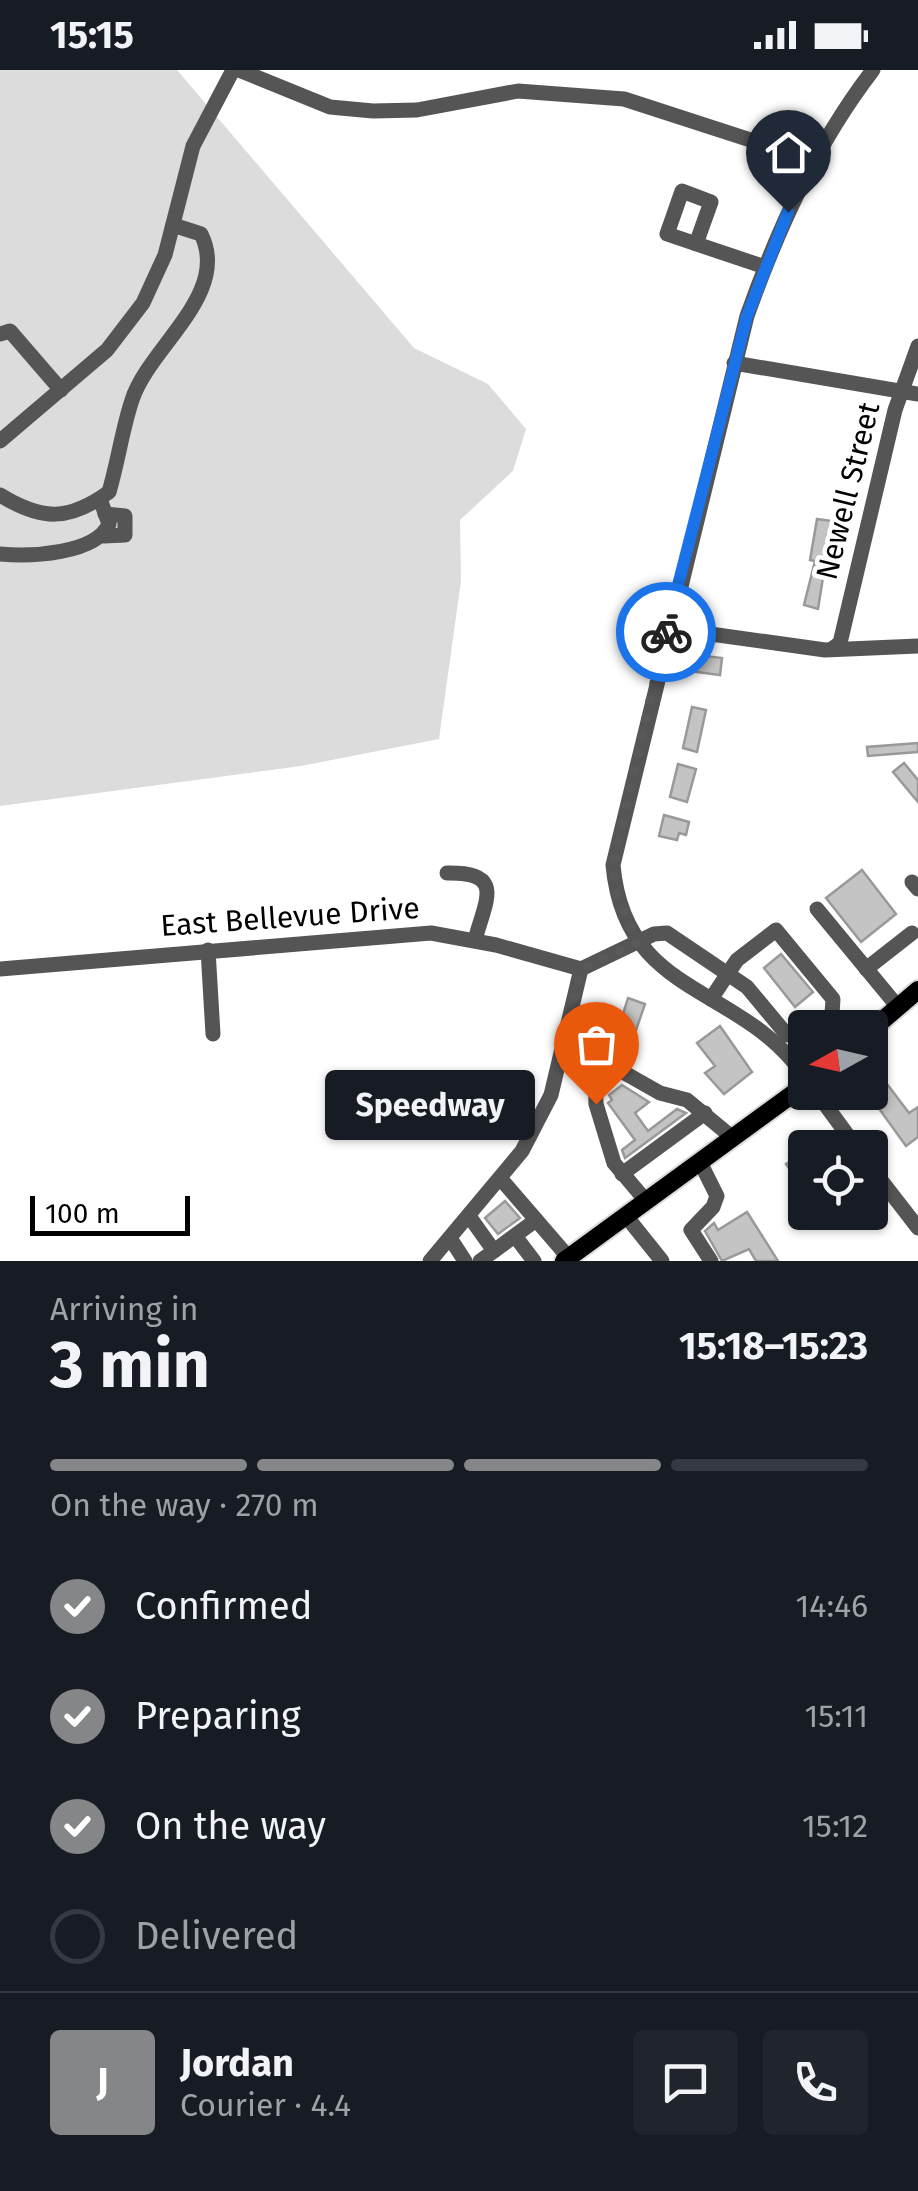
<!DOCTYPE html>
<html lang="en">
<head>
<meta charset="utf-8">
<style>
	body { margin:0; font-family:"Fira Sans",sans-serif; background:#20242c; color:#f1f3f6; height:100vh; display:flex; flex-direction:column; font-size:38px; white-space:nowrap }
	* { box-sizing:border-box; margin:0 }
	p { font-size:32px; color:#9ea1a6 }
	.icon { flex:none; width:55px; height:55px; fill:none; stroke:currentColor; stroke-width:2; stroke-linecap:round; stroke-linejoin:round }
	.map { position:relative; height:1191px; overflow:hidden }
	.side { display:flex; flex-direction:column; background:#171b24; flex:1 }
	.side>* { flex:none }
	.needle { width:65px; rotate:262deg }
	.buttons { position:absolute; left:788px; top:940px; display:grid; gap:20px }
	.buttons a { display:grid; place-items:center; width:100px; height:100px; border-radius:10px; background:#171b24; box-shadow:0 2px 8px #0004; font-size:50px }
	.scale { position:absolute; left:30px; bottom:25px; width:160px; box-sizing:border-box; padding-left:10px; border:5px solid #000; border-top:0; font-size:28px; line-height:35px; white-space:nowrap; color:#000; -webkit-text-stroke:8px #fff; paint-order:stroke }
	.pin { position:absolute; display:grid; place-items:center; width:85px; height:85px; color:#fff; margin:-102px -42px; border-radius:50% 50% 50% 0; rotate:-45deg; box-shadow:0 0 10px #0007 }
	.pin .icon { rotate:45deg }
	.courier { position:absolute; display:grid; place-items:center; width:100px; height:100px; margin:-50px; border:8px solid #1a73e8; border-radius:50%; background:#fff; color:#222; box-shadow:0 2px 12px #0007 }
	.bubble { position:absolute; height:70px; border-radius:10px; background:#171b24; box-shadow:0 2px 8px #0004; font-size:32px; font-weight:700; line-height:70px; text-align:center }
	.summary em { font-style:normal; font-weight:700 }
	.summary div { display:flex; flex-direction:column-reverse }
	.summary { display:flex; align-items:center; justify-content:space-between; height:170px; padding:0 50px }
	h1 { font-size:65px; font-weight:700; line-height:75px }
	.bar { display:grid; grid-template-columns:repeat(4,1fr); gap:15px 10px; align-content:center; height:120px; padding:0 50px }
	.bar i { height:12px; border-radius:8px; background:#363941 }
	.bar .selected { background:#858687 }
	.bar p { grid-column:span 4 }
	.line { display:flex; align-items:center; gap:25px; padding:0 50px; border-top:2px solid #363941 }
	.line div { flex:1 }
	.round { display:grid; place-items:center; flex:none; width:105px; height:105px; border-radius:10px; background:#20242c }
	ol { padding:0 50px; list-style:none }
	li { display:flex; align-items:center; gap:30px; height:110px }
	li p { margin-inline-start:auto }
	li .icon { padding:10px; border-radius:50%; background:#858687; color:#fff; stroke-width:4 }
	li:last-child { color:#9ea1a6 }
	li i { width:55px; height:55px; border:5px solid #363941; border-radius:50% }
	.status { display:flex; justify-content:space-between; align-items:center; height:70px; padding:0 50px; background:#171b24; direction:ltr }
	.status svg { height:28px; fill:currentColor }
	.map>svg:first-child { display:block }
	.green { fill:#dcdcdc }
	.building { fill:#c4c4c4; stroke:#999; stroke-width:2.5 }
	.lines { fill:none; stroke-linecap:round; stroke-linejoin:round }
	.major-casing { stroke:#dbdbdb; stroke-width:22 }
	.minor { stroke:#555; stroke-width:15 }
	.major { stroke:#000; stroke-width:18 }
	.done { stroke:#595959; stroke-width:10; stroke-dasharray:0 18 }
	.route { stroke:#1a73e8; stroke-width:12 }
	.labels { text-anchor:middle; stroke-width:9; stroke-linejoin:round; paint-order:stroke }
	.street-label { font-size:30px; fill:#000; stroke:#fff }
</style>
</head>
<body>
<div class="status"><b>15:15</b><svg viewBox="0 0 49 12"><path d="M0 12V9h3v3zM5 12V6h3v6zM10 12V3h3v9zM15 12V0h3v12zM26 1h20v11H26zM47 4h2v5h-2z"/></svg></div>
<div class="map">
<svg width="918" height="1191" viewBox="0 0 918 1191">
	<rect width="100%" height="100%" fill="#fff"/>
	<!-- green -->
	<polygon class="green" points="0,0 177,0 414,278 488,314 526,359 513,401 460,450 461,511 439,669 301,696 0,736"/>
	<!-- building -->
	<g class="building">
		<polygon points="817,449 832,451 818,539 804,535 815,491 810,490"/>
		<polygon points="692,576 706,578 705,586 722,588 720,605 689,601"/>
		<polygon points="692,637 706,640 697,682 683,678"/>
		<polygon points="918,673 918,682 868,686 867,677"/>
		<polygon points="904,693 918,710 918,732 893,702"/>
		<polygon points="678,694 696,699 687,732 670,727"/>
		<polygon points="664,745 689,752 686,765 679,763 677,770 659,766"/>
		<polygon points="862,800 896,844 861,872 826,828"/>
		<polygon points="781,884 813,922 795,937 764,898"/>
		<polygon points="628,928 645,934 634,966 618,960"/>
		<polygon points="720,956 752,1002 724,1024 705,1003 715,996 697,973"/>
		<polygon points="887,1014 909,1043 918,1037 918,1067 906,1076 870,1026"/>
		<polygon points="622,1015 649,1032 635,1043 648,1061 677,1039 686,1043 625,1088 622,1080 635,1070 608,1033 612,1030 609,1025"/>
		<polygon points="805,1081 805,1121 786,1094"/>
		<polygon points="505,1131 520,1148 498,1164 485,1148"/>
		<polygon points="747,1142 778,1191 756,1191 749,1179 722,1191 705,1161 714,1153 718,1160"/>
	</g>
	<g class="lines">
		<!-- major casing -->
		<g class="major-casing">
			<g id="major">
				<polyline points="870,961 918,920"/>
				<polyline points="564,1191 805,1015"/>
			</g>
		</g>
		<!-- minor -->
		<g class="minor">
			<polyline points="239,0 330,37 373,41 417,40 518,21 624,29 815,91"/>
			<polyline points="696,174 711,132 682,121 667,164 765,197"/>
			<polyline points="0,264 10,261 61,320"/>
			<polyline points="734,293 918,324"/>
			<polyline points="0,371 107,280 143,233 165,185 193,76 233,0"/>
			<path d="M 0,425 C 42,451 69,451 109,422 C 118,392 122,360 132,330 C 149,277 231,224 201,164 L 173,155"/>
			<polyline points="104,466 125,465 125,446 105,444"/>
			<path d="M 0,484 C 30,487 96,484 109,454 L 100,429"/>
			<polyline points="668,558 825,580 918,576"/>
			<polyline points="833,578 840,573 895,340 918,276"/>
			<path d="M 447,803 C 505,802 486,829 475,870"/>
			<polyline points="912,812 918,819"/>
			<polyline points="817,839 898,937"/>
			<polyline points="208,880 213,964"/>
			<polyline points="0,899 431,863 496,875 581,899"/>
			<polyline points="866,899 912,863"/>
			<polyline points="711,929 737,890 776,860 833,929 832,944 816,958"/>
			<polyline points="563,978 587,986 595,997 596,1034 614,1093 646,1131"/>
			<polyline points="595,997 614,997 660,1023 687,1030 733,1068"/>
			<path d="M 805,1007 C 741,913 625,929 613,795 L 747,246 C 778,159 816,74 873,0"/>
			<polyline points="816,1022 857,1078"/>
			<polyline points="700,1092 717,1126 713,1137 691,1160 711,1191"/>
			<polyline points="870,1096 918,1158"/>
			<polyline points="622,1104 705,1043"/>
			<polyline points="501,1109 569,1188"/>
			<polyline points="469,1146 494,1181 480,1191"/>
			<polyline points="626,1146 662,1191"/>
			<polyline points="515,1166 534,1191"/>
			<polyline points="450,1168 465,1191"/>
			<polyline points="494,1181 536,1150"/>
			<polyline points="430,1191 522,1081 551,1025 581,899 654,864 667,863 747,917 787,965 805,965"/>
		</g>
		<!-- major -->
		<use href="#major" class="major"/>
	</g>
	<g class="lines">
		<!-- done -->
		<path class="done" d="M 596,1034 C 598,998 598,990 563,978 L 581,899 L 637,873 L 615,820 L 613,795 L 666,562"/>
		<!-- route -->
		<polyline class="route" points="666,562 747,246 788,142"/>
	</g>
	<g class="labels">
		<!-- street labels -->
		<g class="street-label">
			<text transform="translate(848 421) rotate(-76)" y="10">Newell Street</text>
			<text transform="translate(290 847) rotate(-4)" y="10">East Bellevue Drive</text>
		</g>
	</g>
</svg>
<div class="buttons">
<a><svg class="needle" viewBox="-14 -14 28 28"><path d="M0-13l5 13h-10z" fill="#e53935"/><path d="M0 13l5-13h-10z" fill="#9ea1a6"/></svg></a>
<a><svg class="icon" aria-label="locate" viewBox="0 0 24 24"><circle cx="12" cy="12" r="6"/><path d="M12 2v4M12 18v4M2 12h4M18 12h4"/></svg></a>
</div>
<div class="scale">100 m</div>
<div class="pin" style="left:596px;top:1034px;background:#ea580c"><svg class="icon" aria-label="bag" viewBox="0 0 24 24"><path d="M5 8h14l-1 12H6zM9 8a3 3 0 0 1 6 0"/></svg></div>
<div class="pin" style="left:788px;top:142px;background:#1f2937"><svg class="icon" aria-label="home" viewBox="0 0 24 24"><path d="M3 11l9-7 9 7M6 9v11h12V9"/></svg></div>
<div class="courier" style="left:666px;top:562px"><svg class="icon" aria-label="bike" viewBox="0 0 24 24"><circle cx="6" cy="16" r="4"/><circle cx="18" cy="16" r="4"/><path d="M6 16l4-8h5l3 8M10 8l3 8H6M13 5h3"/></svg></div>
<div class="bubble" style="left:325px;top:1000px;width:210px">Speedway</div>
</div>
<section class="side">
<div class="summary"><div><h1>3 min</h1><p>Arriving in</p></div><em>15:18–15:23</em></div>
<div class="bar"><i class="selected"></i><i class="selected"></i><i class="selected"></i><i></i><p>On the way · 270 m</p></div>
<ol>
<li><svg class="icon" aria-label="check" viewBox="0 0 24 24"><path d="M5 12l5 5 9-10"/></svg>Confirmed<p>14:46</p></li>
<li><svg class="icon" aria-label="check" viewBox="0 0 24 24"><path d="M5 12l5 5 9-10"/></svg>Preparing<p>15:11</p></li>
<li><svg class="icon" aria-label="check" viewBox="0 0 24 24"><path d="M5 12l5 5 9-10"/></svg>On the way<p>15:12</p></li>
<li><i></i>Delivered</li>
</ol>
<div class="line" style="height:180px"><b class="round" style="background:#858687;color:#fff">J</b><div><b>Jordan</b><p>Courier · 4.4</p></div><a class="round"><svg class="icon" aria-label="chat" viewBox="0 0 24 24"><path d="M4 5h16v11H9l-5 4z"/></svg></a><a class="round"><svg class="icon" aria-label="phone" viewBox="0 0 24 24"><path d="M5 4h4l2 5-3 2q2 4 5 5l2-3 5 2v4C11 20 4 13 5 4z"/></svg></a></div>
</section>
</body>
</html>
